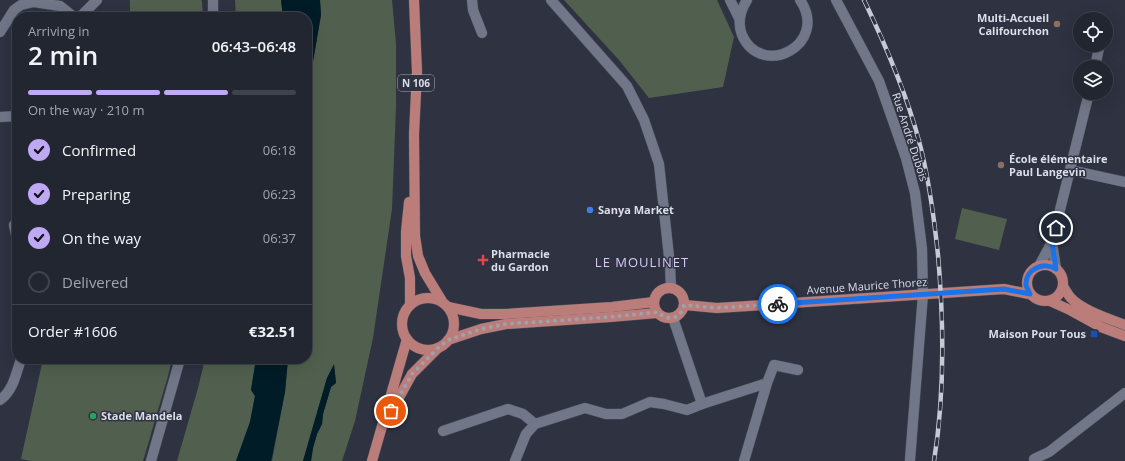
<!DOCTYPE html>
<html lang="en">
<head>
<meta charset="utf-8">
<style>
	body { margin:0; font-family:"Open Sans",sans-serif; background:#2e323d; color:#f1f3f6; height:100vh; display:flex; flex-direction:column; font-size:15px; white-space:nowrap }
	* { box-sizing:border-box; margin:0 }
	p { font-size:13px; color:#a2a5ab }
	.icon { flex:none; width:22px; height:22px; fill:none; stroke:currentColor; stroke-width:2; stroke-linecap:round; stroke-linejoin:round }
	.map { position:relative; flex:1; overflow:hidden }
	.details { position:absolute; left:12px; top:12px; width:300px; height:352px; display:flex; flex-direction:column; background:#222631; border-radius:16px; box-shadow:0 4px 16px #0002,0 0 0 1px #3f434d }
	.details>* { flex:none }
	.controls { position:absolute; left:1073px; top:12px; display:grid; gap:8px }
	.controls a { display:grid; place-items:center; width:40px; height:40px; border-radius:50%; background:#222631; box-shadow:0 4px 16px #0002,0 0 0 1px #3f434d; font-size:20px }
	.pin { position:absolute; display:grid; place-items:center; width:34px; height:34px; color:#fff; margin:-17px; border:2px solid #fff; border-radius:50%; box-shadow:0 1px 4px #0007 }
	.courier { position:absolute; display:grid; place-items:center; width:40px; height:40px; margin:-20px; border:3px solid #1a73e8; border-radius:50%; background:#fff; color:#222; box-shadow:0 1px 5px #0007 }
	.headline em { font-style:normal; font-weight:600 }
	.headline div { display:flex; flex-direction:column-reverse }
	.headline { display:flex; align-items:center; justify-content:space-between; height:68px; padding:0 16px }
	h1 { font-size:26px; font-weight:600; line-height:30px }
	.bar { display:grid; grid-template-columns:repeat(4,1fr); gap:6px 4px; align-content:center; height:48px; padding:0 16px }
	.bar i { height:5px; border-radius:3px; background:#3f434d }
	.bar .current { background:#bfa9f4 }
	.bar p { grid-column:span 4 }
	.line { display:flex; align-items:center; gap:10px; padding:0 16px; border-top:1px solid #3f434d }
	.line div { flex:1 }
	ol { padding:0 16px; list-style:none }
	li { display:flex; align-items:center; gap:12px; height:44px }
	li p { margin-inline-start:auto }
	li .icon { padding:4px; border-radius:50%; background:#bfa9f4; color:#111; stroke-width:4 }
	li:last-child { color:#a2a5ab }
	li i { width:22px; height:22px; border:2px solid #3f434d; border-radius:50% }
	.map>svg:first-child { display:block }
	.green { fill:#51604e }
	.water { fill:#001c27 }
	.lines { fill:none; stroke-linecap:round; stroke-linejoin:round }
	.minor-casing { stroke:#4d505d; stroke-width:11 }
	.major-casing { stroke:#4d505d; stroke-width:11 }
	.minor { stroke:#717688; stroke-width:10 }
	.major { stroke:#bb7d79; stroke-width:10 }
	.rail-casing { stroke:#c7cad5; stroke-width:4.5 }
	.rail { stroke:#2e3241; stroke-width:3; stroke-dasharray:9; stroke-linecap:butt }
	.done { stroke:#9ea2ae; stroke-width:4; stroke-dasharray:0 7.2 }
	.route { stroke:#1a73e8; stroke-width:5 }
	.education-dot { fill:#8d6e63; stroke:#2e3241; stroke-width:1.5 }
	.shop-dot { fill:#3f7fe0; stroke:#2e3241; stroke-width:1.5 }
	.health-dot { fill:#e0444e; stroke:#2e3241; stroke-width:1.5 }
	.transit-dot { fill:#1a4fb4; stroke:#2e3241; stroke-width:1.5 }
	.leisure-dot { fill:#2e9e5b; stroke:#2e3241; stroke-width:1.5 }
	.labels { text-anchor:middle; stroke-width:3; stroke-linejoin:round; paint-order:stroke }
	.shield { fill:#2e3241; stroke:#a7aab6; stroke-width:1 }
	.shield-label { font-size:10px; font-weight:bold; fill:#dbdee8 }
	.poi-label { font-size:11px; font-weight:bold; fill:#dbdee8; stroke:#2e3241; text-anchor:start }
	.street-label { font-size:11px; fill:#dbdee8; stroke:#2e3241 }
	.quarter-label { font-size:13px; letter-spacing:1px; fill:#d6caf5; stroke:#2e3241 }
</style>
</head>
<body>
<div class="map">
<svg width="1125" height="461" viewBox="0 0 1125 461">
	<rect width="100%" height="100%" fill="#2e3241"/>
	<!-- green -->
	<g class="green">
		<polygon points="130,0 201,0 202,1 203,17 130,17"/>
		<polygon points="235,0 281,0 283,17 236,17"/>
		<polygon points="320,0 392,0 396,44 396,107 392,209 373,338 355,421 342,461 311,461 313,448 317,434 322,424 323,414 331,387 336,383 334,365 327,378 303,461 272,461 285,392 288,359 307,359 307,185 311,73 321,15"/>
		<polygon points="564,0 717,0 734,37 723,87 649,98 619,60"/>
		<polygon points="962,208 1007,219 999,250 955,239"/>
		<polygon points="43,359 172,359 168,376 143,461 31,461 21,459"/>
		<polygon points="205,359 256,359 251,390 255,396 250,422 236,461 177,461 198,388"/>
	</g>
	<!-- water -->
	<g class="water">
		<polygon points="281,0 320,0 321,15 311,73 307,185 307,17 283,17"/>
		<polygon points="256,359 288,359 285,392 271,461 236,461 250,422 255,396 251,390"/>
		<polygon points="334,364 336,383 331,387 323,414 322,424 317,434 313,448 311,461 303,461 327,378"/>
	</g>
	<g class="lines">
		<!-- minor casing -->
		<g class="minor-casing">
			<g id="minor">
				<polyline points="472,0 473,10 482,33"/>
				<polyline points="551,0 627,86 644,120 659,164 670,266 671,288"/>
				<polyline points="730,0 739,18"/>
				<path d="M 747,0 C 740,11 737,22 742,35 C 762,80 830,44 800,0"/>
				<polyline points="836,0 879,81 906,158 915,193 922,249 923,294 910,460"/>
				<polyline points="80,17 97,0"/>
				<polyline points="213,17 213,0"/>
				<polyline points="0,32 14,10 21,5 34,2 60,6 74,17"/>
				<polyline points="1095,67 1099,48"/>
				<polyline points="0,117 17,116"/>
				<polyline points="1070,170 1125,182"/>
				<polyline points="14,225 17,239"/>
				<polyline points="1052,242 1056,269"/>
				<polyline points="1039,266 1052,242 1089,93"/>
				<polyline points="673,318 702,404 767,383 774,365 798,370"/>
				<path d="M 0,400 C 13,391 16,374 21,359"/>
				<polyline points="443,431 508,409 523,414 535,424"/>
				<polyline points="1034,459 1049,452 1125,393"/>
				<polyline points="151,461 180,359"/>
				<polyline points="515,461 526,434 535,424 585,408 606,414 622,414 650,402 664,404 687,410 702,404"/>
				<polyline points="744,461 767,383"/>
			</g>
		</g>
		<!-- major casing -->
		<g class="major-casing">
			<g id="major">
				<polyline points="414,0 417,72 414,134 415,236 418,256 425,273 442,301"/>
				<polyline points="409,202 406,232 406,256 410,278 410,305"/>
				<circle cx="1045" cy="283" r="18"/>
				<path d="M 1063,286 C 1065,290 1068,294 1070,297 C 1081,310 1110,319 1125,325"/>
				<circle cx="669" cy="303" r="15"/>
				<circle cx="428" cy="324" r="26"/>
				<polyline points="1050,301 1070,310 1101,327 1125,336"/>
				<polyline points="685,305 717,308 1004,289 1029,294"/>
				<polyline points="448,307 481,314 505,314 612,307 654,302"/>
				<polyline points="448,340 481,329 506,324 610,317 657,313"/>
				<polyline points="392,410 412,374 438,348"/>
				<polyline points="372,461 407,339"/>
			</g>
		</g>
		<!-- minor -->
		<use href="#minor" class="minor"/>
		<!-- major -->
		<use href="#major" class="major"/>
		<!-- rail casing -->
		<g class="rail-casing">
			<path id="rail" d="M 864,0 C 886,46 906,92 919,141 C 929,178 934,217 938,255 C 944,324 945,393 934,461"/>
		</g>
		<!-- rail -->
		<use href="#rail" class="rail"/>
	</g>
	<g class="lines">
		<!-- done -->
		<path class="done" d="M 391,411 L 412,374 L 438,348 L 448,340 L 481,329 L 506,324 L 610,317 L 658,312 C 668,322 681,319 684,305 L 716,308 L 778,304"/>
		<!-- route -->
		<path class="route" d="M 778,304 L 1004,289 L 1030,294 C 1029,292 1027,288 1026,285 C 1025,269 1044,261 1056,269 L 1052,242 L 1056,228"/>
	</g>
	<!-- markers -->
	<g class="education-dot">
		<circle cx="1057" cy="24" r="4"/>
		<circle cx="1001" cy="165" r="4"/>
	</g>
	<circle class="shop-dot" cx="590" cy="210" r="4"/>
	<path class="health-dot" d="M481 254h4v4h4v4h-4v4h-4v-4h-4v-4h4z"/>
	<rect class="transit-dot" x="1090" y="330" width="8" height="8" rx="2"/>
	<circle class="leisure-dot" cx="93" cy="416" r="4"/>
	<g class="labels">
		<!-- shield labels -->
		<rect class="shield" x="398" y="75" width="36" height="16" rx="3"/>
		<g class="shield-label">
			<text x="416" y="87">N 106</text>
		</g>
		<!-- poi labels -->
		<g class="poi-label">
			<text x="1049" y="22" text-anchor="end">Multi-Accueil<tspan x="1049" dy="13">Califourchon</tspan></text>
			<text x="1009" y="163">École élémentaire<tspan x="1009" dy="13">Paul Langevin</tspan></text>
			<text x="598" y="214">Sanya Market</text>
			<text x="491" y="258">Pharmacie<tspan x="491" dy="13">du Gardon</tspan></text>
			<text x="1086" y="338" text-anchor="end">Maison Pour Tous</text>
			<text x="101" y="420">Stade Mandela</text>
		</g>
		<!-- street labels -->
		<g class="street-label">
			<text transform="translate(910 137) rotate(72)" y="4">Rue André Dubois</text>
			<text transform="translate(867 286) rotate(-4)" y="4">Avenue Maurice Thorez</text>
		</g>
		<!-- quarter labels -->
		<g class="quarter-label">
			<text x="642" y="267">LE MOULINET</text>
		</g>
	</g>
</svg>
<div class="controls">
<a><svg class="icon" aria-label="locate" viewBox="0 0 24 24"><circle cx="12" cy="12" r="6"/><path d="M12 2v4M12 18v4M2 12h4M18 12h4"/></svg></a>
<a><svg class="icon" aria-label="layers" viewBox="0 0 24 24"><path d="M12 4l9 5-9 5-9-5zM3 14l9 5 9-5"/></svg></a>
</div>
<div class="pin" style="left:391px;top:411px;background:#ea580c"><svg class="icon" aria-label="bag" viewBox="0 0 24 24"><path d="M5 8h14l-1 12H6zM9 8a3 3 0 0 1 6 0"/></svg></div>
<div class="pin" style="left:1056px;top:228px;background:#1f2937"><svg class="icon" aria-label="home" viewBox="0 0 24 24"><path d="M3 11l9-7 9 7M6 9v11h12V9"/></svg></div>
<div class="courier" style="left:778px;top:304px"><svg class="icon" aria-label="bike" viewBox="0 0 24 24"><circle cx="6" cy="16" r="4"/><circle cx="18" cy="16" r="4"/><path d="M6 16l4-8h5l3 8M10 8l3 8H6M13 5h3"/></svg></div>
<section class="details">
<div class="headline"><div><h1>2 min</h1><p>Arriving in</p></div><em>06:43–06:48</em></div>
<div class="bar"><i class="current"></i><i class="current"></i><i class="current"></i><i></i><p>On the way · 210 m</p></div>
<ol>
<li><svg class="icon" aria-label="check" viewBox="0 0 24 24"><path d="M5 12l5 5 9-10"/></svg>Confirmed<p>06:18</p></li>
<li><svg class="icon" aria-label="check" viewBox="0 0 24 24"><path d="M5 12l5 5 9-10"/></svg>Preparing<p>06:23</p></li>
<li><svg class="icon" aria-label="check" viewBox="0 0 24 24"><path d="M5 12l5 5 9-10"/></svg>On the way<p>06:37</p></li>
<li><i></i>Delivered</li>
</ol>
<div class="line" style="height:52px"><div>Order #1606</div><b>€32.51</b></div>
</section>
</div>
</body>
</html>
